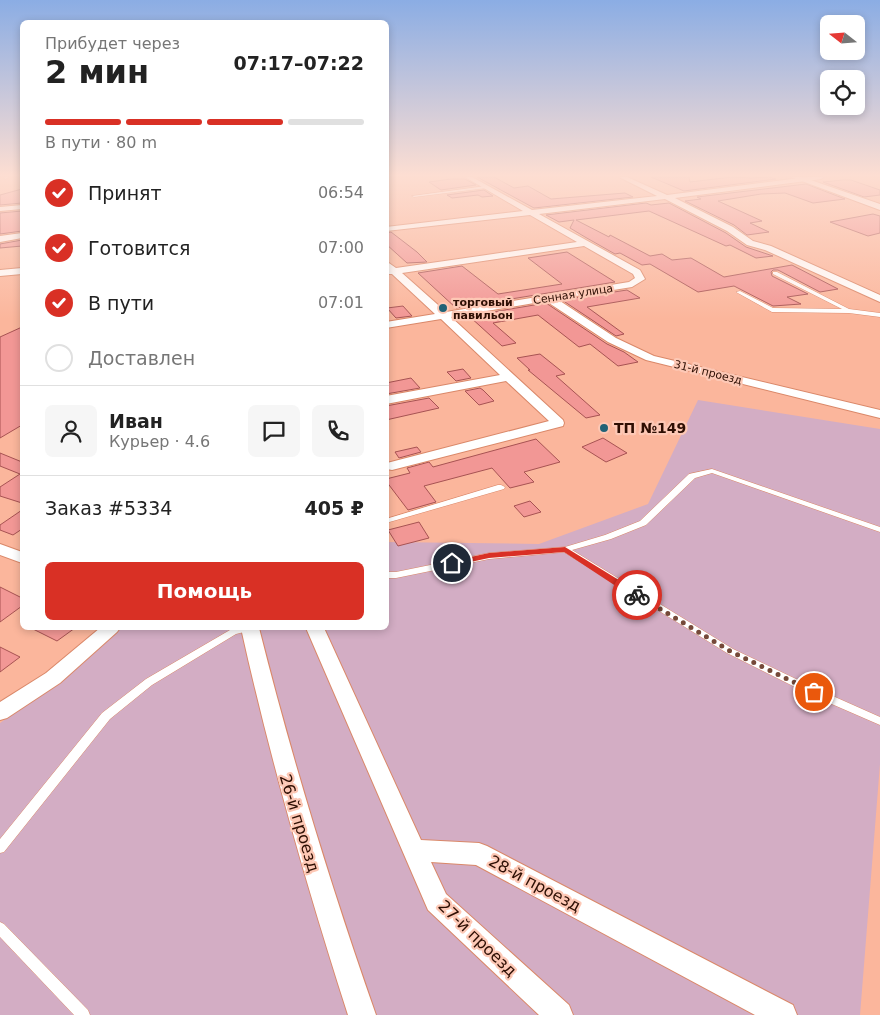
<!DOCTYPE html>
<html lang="ru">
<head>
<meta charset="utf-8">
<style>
	body { margin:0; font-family:"DejaVu Sans",sans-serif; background:#f6f6f6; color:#222; height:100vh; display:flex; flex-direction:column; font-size:19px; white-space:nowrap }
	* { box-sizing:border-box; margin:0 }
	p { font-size:16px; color:#767676 }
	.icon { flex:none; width:28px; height:28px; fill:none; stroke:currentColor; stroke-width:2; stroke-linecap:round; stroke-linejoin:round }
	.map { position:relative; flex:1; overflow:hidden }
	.drawer { position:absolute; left:20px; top:20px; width:369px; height:610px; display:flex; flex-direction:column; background:#fff; border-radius:8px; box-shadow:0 2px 8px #0003 }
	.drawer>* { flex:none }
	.needle { width:32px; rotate:287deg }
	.controls { position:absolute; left:820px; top:15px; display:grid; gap:10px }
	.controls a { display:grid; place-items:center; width:45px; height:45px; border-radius:8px; background:#fff; box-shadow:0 2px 8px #0003; font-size:25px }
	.pin { position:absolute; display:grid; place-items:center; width:42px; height:42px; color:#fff; margin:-21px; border:2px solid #fff; border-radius:50%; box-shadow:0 1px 5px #0007 }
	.courier { position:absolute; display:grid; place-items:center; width:50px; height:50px; margin:-25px; border:4px solid #d93025; border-radius:50%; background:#fff; color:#222; box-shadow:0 1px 6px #0007 }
	.summary em { font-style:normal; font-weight:800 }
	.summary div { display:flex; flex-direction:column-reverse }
	.summary { display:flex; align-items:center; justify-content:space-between; height:85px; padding:0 25px }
	h1 { font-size:32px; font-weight:800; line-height:38px }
	.bar { display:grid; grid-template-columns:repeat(4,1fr); gap:8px 5px; align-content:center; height:60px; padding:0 25px }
	.bar i { height:6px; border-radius:4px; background:#e0e0e0 }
	.bar .current { background:#d93025 }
	.bar p { grid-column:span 4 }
	.line { display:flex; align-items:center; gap:12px; padding:0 25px; border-top:1px solid #e0e0e0 }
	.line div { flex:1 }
	.round { display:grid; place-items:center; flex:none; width:52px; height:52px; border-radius:8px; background:#f6f6f6 }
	ol { padding:0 25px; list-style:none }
	li { display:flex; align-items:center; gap:15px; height:55px }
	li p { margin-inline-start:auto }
	li .icon { padding:5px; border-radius:50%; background:#d93025; color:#fff; stroke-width:4 }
	li:last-child { color:#767676 }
	li i { width:28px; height:28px; border:2px solid #e0e0e0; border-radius:50% }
	.cta { display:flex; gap:10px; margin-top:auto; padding:10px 25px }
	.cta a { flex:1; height:58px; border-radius:8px; background:#d93025; color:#fff; font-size:20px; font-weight:800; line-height:58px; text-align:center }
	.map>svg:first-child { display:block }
	.green { fill:#d3adc4 }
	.building { fill:#f29795; stroke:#a75353 }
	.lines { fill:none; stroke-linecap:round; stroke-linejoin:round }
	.service-casing { stroke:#da8869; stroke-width:1 }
	.minor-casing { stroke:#da8869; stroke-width:2 }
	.tertiary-casing { stroke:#da8869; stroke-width:2 }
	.service { fill:#fff; fill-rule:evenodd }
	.minor { fill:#fff; fill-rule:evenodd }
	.tertiary { fill:#fff; fill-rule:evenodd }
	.route { fill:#d93025 }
	.done { stroke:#754939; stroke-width:5; stroke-dasharray:0 9 }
	.poi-dot { fill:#206276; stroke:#fdc8b5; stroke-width:2 }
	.labels { text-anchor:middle; stroke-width:4.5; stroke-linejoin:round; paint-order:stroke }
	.far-street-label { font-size:11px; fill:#2d0e03; stroke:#fdc8b5 }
	.far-poi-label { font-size:11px; font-weight:bold; fill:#2d0e03; stroke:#fdc8b5; text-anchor:start }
	.poi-label { font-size:14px; font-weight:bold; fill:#2d0e03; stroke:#fdc8b5; text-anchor:start }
	.near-street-label { font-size:16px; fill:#2d0e03; stroke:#fdc8b5 }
</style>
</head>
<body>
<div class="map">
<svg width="880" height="1015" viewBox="0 0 880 1015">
	<rect width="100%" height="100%" fill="#fbb69c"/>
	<!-- green -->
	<polygon class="green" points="698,400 880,429 880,764 860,1015 0,1015 0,723 63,678 121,628 386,628 386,542 539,544 648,504"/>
	<!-- building -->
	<g class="building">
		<polygon points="477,177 494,177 514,188 528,186 551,199 625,193 633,197 534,208"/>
		<polygon points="651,177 689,177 690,182 732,177 751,178 769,177 776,179 684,191"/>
		<polygon points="451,179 465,179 476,185 441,190 429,182"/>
		<polygon points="843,180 851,180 880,190 880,195 864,197 823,182"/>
		<polygon points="806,184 845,199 813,203 785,193 761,194 718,201 762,221 750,223 769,232 747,235 734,225 685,201 701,199 697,197"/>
		<polygon points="22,189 22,203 0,205 0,195"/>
		<polygon points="484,190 493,196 482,197 478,195 452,198 447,195"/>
		<polygon points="646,203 651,205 669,203 726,233 746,247 773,256 756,258 730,245 726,246 649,211 576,220 609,237 610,235 650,256 662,254 672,260 691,258 724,277 792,265 838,289 820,292 778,270 773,270 771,272 772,276 808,294 787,297 801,304 773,306 734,286 698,292 650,264 642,265 620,253 615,254 585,237 570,228 574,220 559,222 546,215"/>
		<polygon points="22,211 22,231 0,234 0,213"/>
		<polygon points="873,214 880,216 880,233 868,236 830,222"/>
		<polygon points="391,232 417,252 427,262 407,263 386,244 386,233"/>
		<polygon points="22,240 22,246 0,248 0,244"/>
		<polygon points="567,252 615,282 456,308 418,273 462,266 498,294 562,284 528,258"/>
		<polygon points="627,290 640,298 587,307 624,334 616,336 562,300"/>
		<polygon points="546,303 607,344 624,352 638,362 618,366 590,344 579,347 538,315 493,323 516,343 502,346 469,316"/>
		<polygon points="403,306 412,316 396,318 387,308"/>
		<polygon points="22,327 22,425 0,438 0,337"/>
		<polygon points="540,354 565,374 556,376 600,415 586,418 528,370 530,370 517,358"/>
		<polygon points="463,369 471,378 456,381 447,372"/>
		<polygon points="411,378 420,388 386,394 386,383"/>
		<polygon points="480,388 483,390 494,401 479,405 465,391"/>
		<polygon points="429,398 439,408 386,420 386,406"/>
		<polygon points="603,438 627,453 606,462 582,447"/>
		<polygon points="536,439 560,462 524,472 534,482 510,488 492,468 424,486 436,502 408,510 386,481 386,479 410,473 407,468 429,462 433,467"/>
		<polygon points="417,447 421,452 399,458 395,452"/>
		<polygon points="0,453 22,462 22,503 0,496 0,487 20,474 0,466"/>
		<polygon points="530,501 541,512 524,517 514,506"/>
		<polygon points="22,510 22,529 13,535 0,530 0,525"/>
		<polygon points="419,522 429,538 398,546 388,530"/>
		<polygon points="0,587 22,598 22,606 0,622"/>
		<polygon points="31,628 75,628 57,641"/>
		<polygon points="0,647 20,657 0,672"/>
	</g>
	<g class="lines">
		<!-- service casing -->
		<g class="service-casing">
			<g id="service">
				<polygon points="4,177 7,177 8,178 5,179"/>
				<polygon points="486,186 487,188 414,197 412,196"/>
				<polygon points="773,272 777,272 849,309 880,313 880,317 849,313 772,312 736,292 740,291 773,308 842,309 773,274"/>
				<polygon points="712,469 880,527 880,532 712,473 695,478 646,525 611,539 572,550 733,649 817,689 880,717 880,725 811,695 727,653 564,552 489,559 396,578 386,578 386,572 396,572 489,553 565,547 605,535 640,521 689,474"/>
				<polygon points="498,485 501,485 505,487 504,489 386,523 386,519"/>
				<polygon points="238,628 253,628 252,630 236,634 152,685 110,719 4,852 0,853 0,839 102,713 146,679 230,630"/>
				<polygon points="0,922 4,924 88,1010 90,1015 74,1015 0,937"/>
			</g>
		</g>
		<!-- minor casing -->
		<g class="minor-casing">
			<g id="minor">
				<path d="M 465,177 L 472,177 L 532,210 L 657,196 L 619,177 L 627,177 L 667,195 L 808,177 L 824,177 L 821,179 L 675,198 L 733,227 L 753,241 L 771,246 L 880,295 L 880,302 L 765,250 L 747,245 L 727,231 L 665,199 L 539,214 L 640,270 L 645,279 L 632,287 L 557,299 L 616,338 L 654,356 L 880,410 L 880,418 L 646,360 L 608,342 L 546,301 L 451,317 L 563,420 L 564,423 L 563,426 L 392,470 L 387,469 L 387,463 L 549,421 L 506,381 L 386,404 L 386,396 L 500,375 L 441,319 L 386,328 L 386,322 L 435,314 L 392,274 L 387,274 L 386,261 L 396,268 L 577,242 L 530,215 L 386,231 L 386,227 L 523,211 ZM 584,246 L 633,274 L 635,278 L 629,282 L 446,312 L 402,273 Z"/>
				<polygon points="22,205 22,209 0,211 0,207"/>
				<polygon points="22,233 22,238 0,242 0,236"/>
				<polygon points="22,268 22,274 0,276 0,270"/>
				<polygon points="0,544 22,552 22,563 0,555"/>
				<polygon points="100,628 120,628 117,632 60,683 7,718 0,720 0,702 46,673"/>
				<path d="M 241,628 L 259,628 C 292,759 331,887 376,1015 L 348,1015 C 307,887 270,759 241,628 Z"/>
				<polygon points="306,628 324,628 421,840 479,843 487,846 793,1005 797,1015 755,1015 476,865 431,862 446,894 569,1005 573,1015 539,1015 428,910"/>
			</g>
		</g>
		<!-- tertiary casing -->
		<g class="tertiary-casing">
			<polygon id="tertiary" points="791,177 802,177 880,204 880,210"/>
		</g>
		<!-- service -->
		<use href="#service" class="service"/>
		<!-- minor -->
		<use href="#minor" class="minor"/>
		<!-- tertiary -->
		<use href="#tertiary" class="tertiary"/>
	</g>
	<!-- sky -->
	<linearGradient id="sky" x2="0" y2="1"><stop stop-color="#8bade4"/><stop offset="0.55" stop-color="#fdded2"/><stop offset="1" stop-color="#fdded2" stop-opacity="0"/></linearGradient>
	<rect width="880" height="319" fill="url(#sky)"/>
	<!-- route -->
	<polygon class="route" points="565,547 640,593 640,598 634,598 564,552 489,558 452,566 448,563 452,561 489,553"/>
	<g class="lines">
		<!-- done -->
		<polyline class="done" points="637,595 730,651 814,692"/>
	</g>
	<!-- markers -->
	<g class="poi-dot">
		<circle cx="443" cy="308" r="5"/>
		<circle cx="604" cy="428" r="5"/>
	</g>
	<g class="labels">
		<!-- far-street labels -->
		<g class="far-street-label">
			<text transform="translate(573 294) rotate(-9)" y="4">Сенная улица</text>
			<text transform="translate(708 372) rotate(14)" y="4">31-й проезд</text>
		</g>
		<!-- far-poi labels -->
		<g class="far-poi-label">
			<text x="453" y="306">торговый<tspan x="453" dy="13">павильон</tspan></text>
		</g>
		<!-- poi labels -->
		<g class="poi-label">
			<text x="614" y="433">ТП №149</text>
		</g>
		<!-- near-street labels -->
		<g class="near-street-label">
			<text transform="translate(300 823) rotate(73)" y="6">26-й проезд</text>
			<text transform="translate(535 883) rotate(28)" y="6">28-й проезд</text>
			<text transform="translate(478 938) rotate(44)" y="6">27-й проезд</text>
		</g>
	</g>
</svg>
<div class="controls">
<a><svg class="needle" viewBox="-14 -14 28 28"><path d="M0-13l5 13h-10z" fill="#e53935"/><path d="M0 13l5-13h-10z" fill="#767676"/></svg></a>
<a><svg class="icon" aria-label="locate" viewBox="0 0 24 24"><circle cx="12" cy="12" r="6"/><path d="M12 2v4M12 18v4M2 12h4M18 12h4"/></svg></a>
</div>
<div class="pin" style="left:814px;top:692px;background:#ea580c"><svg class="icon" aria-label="bag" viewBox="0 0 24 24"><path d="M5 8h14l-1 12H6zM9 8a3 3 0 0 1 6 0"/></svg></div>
<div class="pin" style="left:452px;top:563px;background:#1f2937"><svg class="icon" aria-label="home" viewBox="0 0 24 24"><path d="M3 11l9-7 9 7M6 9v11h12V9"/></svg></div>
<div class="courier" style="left:637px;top:595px"><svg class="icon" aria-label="bike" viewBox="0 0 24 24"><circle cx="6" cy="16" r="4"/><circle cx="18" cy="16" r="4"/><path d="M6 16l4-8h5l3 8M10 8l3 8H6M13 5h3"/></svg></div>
<section class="drawer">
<div class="summary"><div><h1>2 мин</h1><p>Прибудет через</p></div><em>07:17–07:22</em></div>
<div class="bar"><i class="current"></i><i class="current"></i><i class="current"></i><i></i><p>В пути · 80 m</p></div>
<ol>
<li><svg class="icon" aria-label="check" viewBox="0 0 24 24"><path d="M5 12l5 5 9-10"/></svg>Принят<p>06:54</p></li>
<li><svg class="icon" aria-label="check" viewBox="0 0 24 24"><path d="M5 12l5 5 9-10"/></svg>Готовится<p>07:00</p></li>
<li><svg class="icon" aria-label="check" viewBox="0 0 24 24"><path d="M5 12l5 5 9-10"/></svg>В пути<p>07:01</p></li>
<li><i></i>Доставлен</li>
</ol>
<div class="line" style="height:90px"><a class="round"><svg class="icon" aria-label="person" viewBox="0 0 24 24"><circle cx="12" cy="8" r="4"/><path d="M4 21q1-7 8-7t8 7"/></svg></a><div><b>Иван</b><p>Курьер · 4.6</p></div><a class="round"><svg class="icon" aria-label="chat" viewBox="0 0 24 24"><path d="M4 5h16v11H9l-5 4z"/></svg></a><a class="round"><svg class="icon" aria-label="phone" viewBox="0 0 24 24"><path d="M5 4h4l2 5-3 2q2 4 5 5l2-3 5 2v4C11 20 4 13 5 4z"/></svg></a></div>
<div class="line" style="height:65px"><div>Заказ #5334</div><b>405 ₽</b></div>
<div class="cta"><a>Помощь</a></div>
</section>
</div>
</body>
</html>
